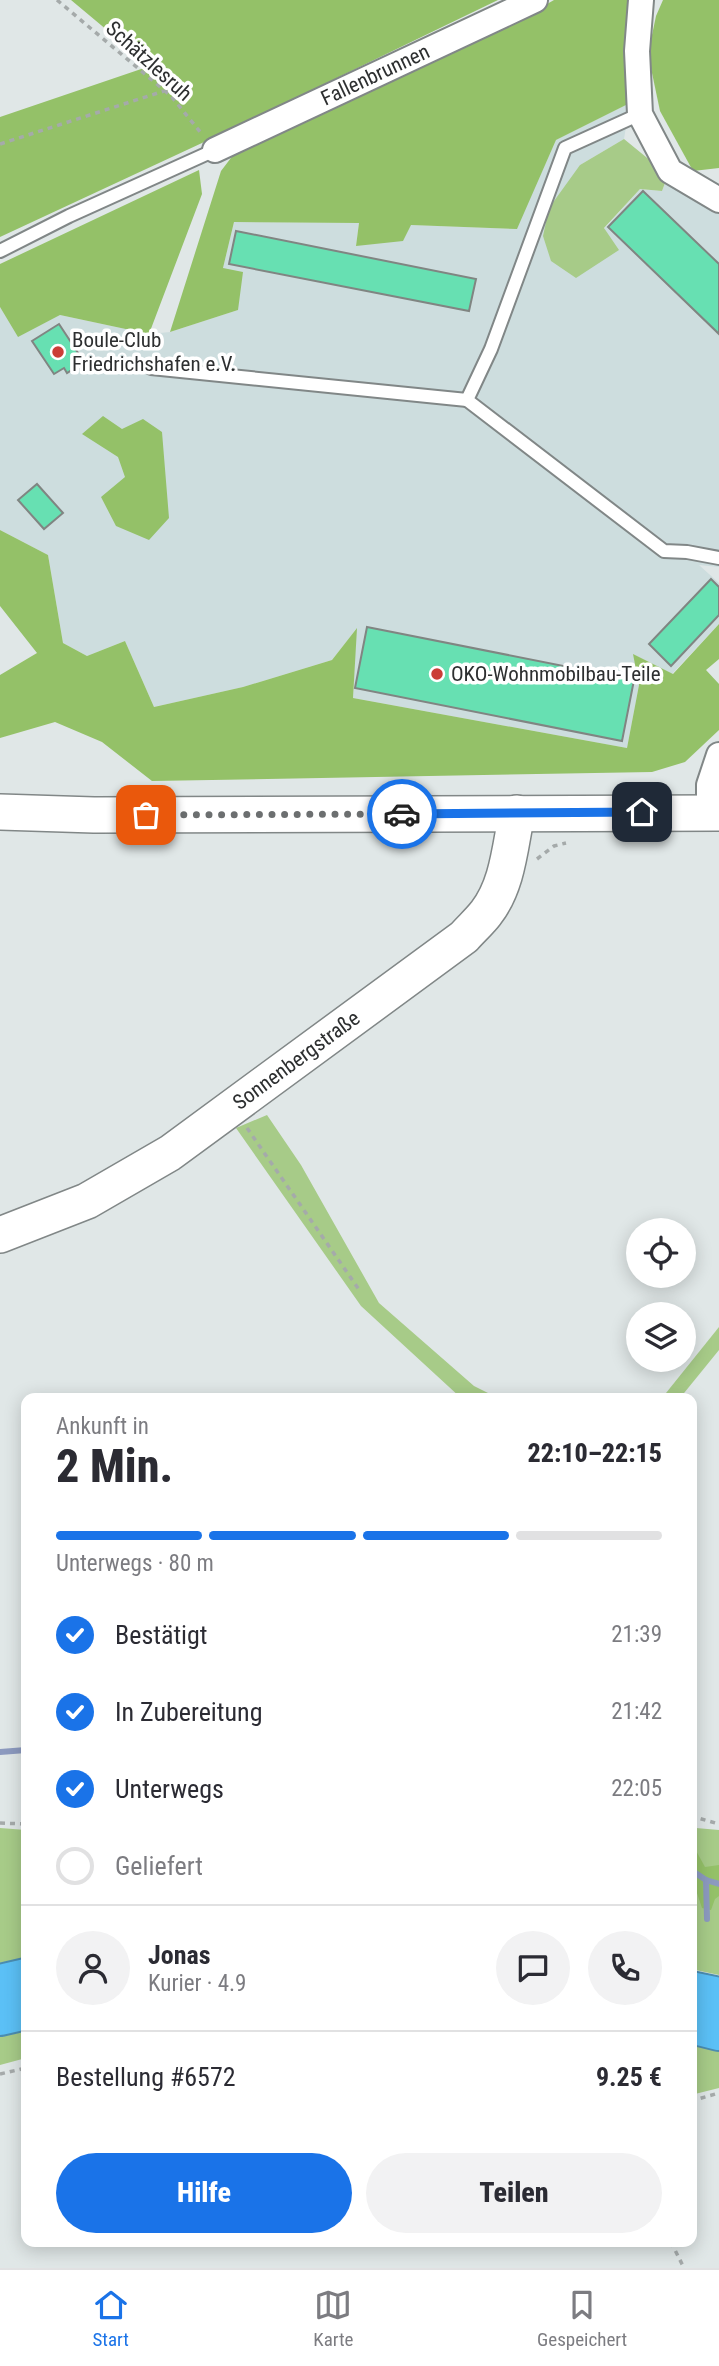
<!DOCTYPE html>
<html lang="de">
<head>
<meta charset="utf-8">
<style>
	body { margin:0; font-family:"Roboto Condensed",sans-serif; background:#f2f2f3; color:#2b2b33; height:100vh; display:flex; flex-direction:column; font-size:26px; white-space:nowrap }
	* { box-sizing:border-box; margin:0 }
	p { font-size:23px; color:#7c7c81 }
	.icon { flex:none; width:38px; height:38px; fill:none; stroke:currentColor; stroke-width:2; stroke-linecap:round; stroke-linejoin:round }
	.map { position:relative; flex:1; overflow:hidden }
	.drawer { position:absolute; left:21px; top:1393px; width:676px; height:854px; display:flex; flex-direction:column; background:#fff; border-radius:14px; box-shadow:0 4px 18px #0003 }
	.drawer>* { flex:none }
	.buttons { position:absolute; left:626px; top:1218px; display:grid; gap:14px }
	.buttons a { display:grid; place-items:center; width:70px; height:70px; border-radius:50%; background:#fff; box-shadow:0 4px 18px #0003; font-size:35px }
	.pin { position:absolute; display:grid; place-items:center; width:60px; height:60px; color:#fff; margin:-30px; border-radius:14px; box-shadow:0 4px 10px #0006 }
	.courier { position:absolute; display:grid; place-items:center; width:70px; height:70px; margin:-35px; border:5px solid #1a73e8; border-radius:50%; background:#fff; color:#222; box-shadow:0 2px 9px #0007 }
	.head em { font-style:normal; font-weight:800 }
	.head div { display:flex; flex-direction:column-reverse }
	.head { display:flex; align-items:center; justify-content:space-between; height:119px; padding:0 35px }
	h1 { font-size:46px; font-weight:800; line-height:52px }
	.bar { display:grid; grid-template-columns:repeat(4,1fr); gap:10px 7px; align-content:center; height:84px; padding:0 35px }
	.bar i { height:9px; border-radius:5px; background:#e1e1e2 }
	.bar .on { background:#1a73e8 }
	.bar p { grid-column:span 4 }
	.line { display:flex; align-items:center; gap:18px; padding:0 35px; border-top:2px solid #e1e1e2 }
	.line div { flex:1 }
	.round { display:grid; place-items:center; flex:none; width:74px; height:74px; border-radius:37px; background:#f2f2f3 }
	ol { padding:0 35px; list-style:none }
	li { display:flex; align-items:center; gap:21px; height:77px }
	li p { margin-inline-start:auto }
	li .icon { padding:7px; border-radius:50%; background:#1a73e8; color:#fff; stroke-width:4 }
	li:last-child { color:#7c7c81 }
	li i { width:38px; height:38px; border:4px solid #e1e1e2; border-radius:50% }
	.button { display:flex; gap:14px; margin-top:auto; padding:14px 35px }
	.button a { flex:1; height:80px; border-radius:42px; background:#1a73e8; color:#fff; font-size:28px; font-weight:800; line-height:80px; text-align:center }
	.button a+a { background:#f2f2f3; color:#2b2b33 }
	.menu { display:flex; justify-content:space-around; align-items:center; height:98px; border-top:2px solid #e1e1e2; background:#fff; font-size:19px; color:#7c7c81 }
	.menu a { display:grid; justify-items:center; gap:4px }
	.menu .on { color:#1a73e8 }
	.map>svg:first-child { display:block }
	.built { fill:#cdddde }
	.green { fill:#a7cb88 }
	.forest { fill:#94c168 }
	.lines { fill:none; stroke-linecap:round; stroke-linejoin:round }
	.stream { stroke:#8c9abf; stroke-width:6 }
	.building { fill:#67e0b2; stroke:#808582; stroke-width:2 }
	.lane-casing { stroke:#818787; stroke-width:16 }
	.street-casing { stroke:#818787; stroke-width:28 }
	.secondary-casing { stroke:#818787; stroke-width:38 }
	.highway-casing { stroke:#4b8db1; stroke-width:42 }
	.path { stroke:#a5aaaa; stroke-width:3.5; stroke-dasharray:5 5; stroke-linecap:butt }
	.lane { stroke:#fff; stroke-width:12 }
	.street { stroke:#fff; stroke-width:24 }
	.secondary { stroke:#fff; stroke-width:35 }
	.highway { stroke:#5bc0f6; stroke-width:38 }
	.done { stroke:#6c6f70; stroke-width:7; stroke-dasharray:0 12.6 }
	.route { stroke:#1a73e8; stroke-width:9 }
	.poi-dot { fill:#cb3d37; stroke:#fff; stroke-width:2.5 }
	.labels { text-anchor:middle; stroke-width:7; stroke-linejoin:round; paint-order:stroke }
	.street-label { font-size:21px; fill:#2d2f30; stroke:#fff }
	.poi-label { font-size:21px; fill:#2d2f30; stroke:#fff; text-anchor:start }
</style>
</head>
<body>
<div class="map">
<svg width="719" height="2268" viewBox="0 0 719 2268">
	<rect width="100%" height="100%" fill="#e0e7e7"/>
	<!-- built -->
	<polygon class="built" points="630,103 624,139 580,165 604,229 640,189 662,191 668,175 719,191 719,567 699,565 719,583 719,624 672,674 634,655 639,685 627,748 353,698 356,629 332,660 243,687 154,707 125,641 87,656 63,643 48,555 0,530 0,307 18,336 60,315 149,334 170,332 238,310 223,268 234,222 359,223 356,246 411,225 516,229 556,140"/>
	<!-- green -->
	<g class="green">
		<polygon points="624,139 668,175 662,191 640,189 604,228 619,250 576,278 551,261 543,236 549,208 580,165"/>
		<polygon points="267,1115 301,1165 379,1303 474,1386 498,1398 461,1398 361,1306 236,1128"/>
		<polygon points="719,1327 719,1350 680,1398 662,1398"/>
		<polygon points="0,1828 26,1830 26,1958 0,1963"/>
		<polygon points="696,1828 719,1830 719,1975 691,1969 691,1829"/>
		<polygon points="26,2031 26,2058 0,2065 0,2037"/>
		<polygon points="691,2043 719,2050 719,2088 691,2095"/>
	</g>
	<!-- forest -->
	<g class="forest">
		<polygon points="71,0 498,0 202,143 0,237 0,117 150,66"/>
		<polygon points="554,0 631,0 630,103 556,140 517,229 411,225 403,241 356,246 359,223 234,222 223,268 243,272 238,310 170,332 221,171 237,150 514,23"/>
		<polygon points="663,0 719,0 719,168 693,171 660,111 648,54 656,16"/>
		<polygon points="199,170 202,194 149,334 60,315 18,337 0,307 0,264"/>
		<polygon points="103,416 122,429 143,419 162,432 169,518 149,540 116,526 101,497 125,477 118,457 82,434"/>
		<polygon points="0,530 48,555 63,643 87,656 125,641 154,707 243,687 332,660 357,628 353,698 627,748 639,685 633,654 673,674 719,624 719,659 706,670 719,684 719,730 685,762 652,772 152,781 102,742 55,722 0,738 0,675 37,653 0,606"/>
		<polygon points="691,1847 694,1847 705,1867 719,1865 719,1896 715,1899 711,1910 702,1908 691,1875"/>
	</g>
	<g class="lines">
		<!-- stream -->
		<g class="stream">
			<polyline points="0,1752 26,1750"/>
			<polyline points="691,1870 706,1880 719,1884"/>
			<polyline points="706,1880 707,1919"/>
		</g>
	</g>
	<!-- building -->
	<g class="building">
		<polygon points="643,191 719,264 719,334 608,227"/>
		<polygon points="236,231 476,279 469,311 229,264"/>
		<polygon points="59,324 84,362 67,373 64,368 54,374 32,341"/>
		<polygon points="37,484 63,513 44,529 18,500"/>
		<polygon points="711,579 719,587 719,615 671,666 649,644"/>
		<polygon points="367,627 634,680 622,741 355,688"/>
	</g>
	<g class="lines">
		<!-- lane casing -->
		<g class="lane-casing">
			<g id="lane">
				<polyline points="640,114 565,148 491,349 467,400 664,551 687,552 719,558"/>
				<polyline points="0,251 69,216 215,150"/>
				<polyline points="151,368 467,400"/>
			</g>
		</g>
		<!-- street casing -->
		<g class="street-casing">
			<g id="street">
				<polyline points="641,0 637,51 640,114 670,171 719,200"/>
				<path id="s1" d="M 215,150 L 535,0"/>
				<polyline points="709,812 709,785 719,755"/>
			</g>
		</g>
		<!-- secondary casing -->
		<g class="secondary-casing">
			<g id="secondary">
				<polyline points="0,812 94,815 719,813"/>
				<path id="s2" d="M 0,1235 L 87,1201 L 170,1153 L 464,937 C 471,929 480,921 486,913 C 508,885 510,846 517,813"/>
			</g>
		</g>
		<!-- highway casing -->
		<g class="highway-casing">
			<g id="highway">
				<polyline points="0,1984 26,1978"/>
				<polyline points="691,1991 719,1997"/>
				<polyline points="0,2016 26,2010"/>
				<polyline points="691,2024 719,2031"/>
			</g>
		</g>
		<!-- path -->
		<g class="path">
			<polyline points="57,0 171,96 201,133"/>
			<polyline points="0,144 164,91"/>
			<polyline points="537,859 554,846 566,843"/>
			<polyline points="247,1128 360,1291"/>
			<polyline points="691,1816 719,1824"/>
			<polyline points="0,1823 26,1824"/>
			<polyline points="0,2074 26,2068"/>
			<polyline points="691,2101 719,2093"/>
			<polyline points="671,2242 684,2268"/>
		</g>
		<!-- lane -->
		<use href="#lane" class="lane"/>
		<!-- street -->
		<use href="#street" class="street"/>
		<!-- secondary -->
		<use href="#secondary" class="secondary"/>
		<!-- highway -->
		<use href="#highway" class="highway"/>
	</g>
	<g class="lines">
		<!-- done -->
		<polyline class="done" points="146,815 402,814"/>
		<!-- route -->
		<polyline class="route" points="402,814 642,812"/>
	</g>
	<!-- markers -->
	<g class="poi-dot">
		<circle cx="58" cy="352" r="7"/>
		<circle cx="437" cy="674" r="7"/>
	</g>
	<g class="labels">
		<!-- street labels -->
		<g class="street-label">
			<text transform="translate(149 61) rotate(42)" y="7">Schätzlesruh</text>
			<text dy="7" stroke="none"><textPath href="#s1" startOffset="177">Fallenbrunnen</textPath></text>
			<text dy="7" stroke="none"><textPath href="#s2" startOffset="346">Sonnenbergstraße</textPath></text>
		</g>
		<!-- poi labels -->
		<g class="poi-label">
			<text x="72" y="347">Boule-Club<tspan x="72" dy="24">Friedrichshafen e.V.</tspan></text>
			<text x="451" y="681">OKO-Wohnmobilbau-Teile</text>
		</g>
	</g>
</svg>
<div class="buttons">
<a><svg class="icon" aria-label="locate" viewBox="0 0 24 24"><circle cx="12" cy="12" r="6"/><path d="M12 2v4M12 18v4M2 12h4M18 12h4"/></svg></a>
<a><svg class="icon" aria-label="layers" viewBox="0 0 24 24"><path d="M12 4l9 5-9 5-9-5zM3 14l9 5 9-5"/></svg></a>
</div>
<div class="pin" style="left:146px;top:815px;background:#ea580c"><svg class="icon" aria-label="bag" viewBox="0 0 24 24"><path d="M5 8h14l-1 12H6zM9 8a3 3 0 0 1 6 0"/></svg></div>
<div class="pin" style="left:642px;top:812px;background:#1f2937"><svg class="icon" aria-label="home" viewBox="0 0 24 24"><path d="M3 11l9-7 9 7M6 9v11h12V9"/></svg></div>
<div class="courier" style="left:402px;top:814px"><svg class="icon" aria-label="car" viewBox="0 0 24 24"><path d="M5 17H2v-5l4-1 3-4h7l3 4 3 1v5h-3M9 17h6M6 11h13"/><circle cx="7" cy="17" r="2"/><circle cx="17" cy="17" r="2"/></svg></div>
<section class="drawer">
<div class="head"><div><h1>2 Min.</h1><p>Ankunft in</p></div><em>22:10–22:15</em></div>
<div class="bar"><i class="on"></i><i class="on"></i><i class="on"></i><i></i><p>Unterwegs · 80 m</p></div>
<ol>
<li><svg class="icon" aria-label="check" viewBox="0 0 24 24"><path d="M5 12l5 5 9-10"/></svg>Bestätigt<p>21:39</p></li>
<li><svg class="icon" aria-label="check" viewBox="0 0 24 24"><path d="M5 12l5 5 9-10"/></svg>In Zubereitung<p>21:42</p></li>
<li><svg class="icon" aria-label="check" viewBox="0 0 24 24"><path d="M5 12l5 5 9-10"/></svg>Unterwegs<p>22:05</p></li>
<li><i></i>Geliefert</li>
</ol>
<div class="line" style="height:126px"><a class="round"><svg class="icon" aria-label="person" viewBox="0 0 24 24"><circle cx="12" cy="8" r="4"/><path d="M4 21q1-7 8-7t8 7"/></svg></a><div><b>Jonas</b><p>Kurier · 4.9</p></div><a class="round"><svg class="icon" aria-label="chat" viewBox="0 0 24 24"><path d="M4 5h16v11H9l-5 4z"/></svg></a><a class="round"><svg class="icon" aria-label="phone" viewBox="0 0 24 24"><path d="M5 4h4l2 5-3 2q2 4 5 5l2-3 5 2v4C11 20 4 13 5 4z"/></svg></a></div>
<div class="line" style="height:91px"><div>Bestellung #6572</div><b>9.25 €</b></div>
<div class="button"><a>Hilfe</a><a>Teilen</a></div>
</section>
</div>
<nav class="menu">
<a class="on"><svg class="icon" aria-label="home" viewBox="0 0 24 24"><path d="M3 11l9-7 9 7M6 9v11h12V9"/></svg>Start</a>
<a><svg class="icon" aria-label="map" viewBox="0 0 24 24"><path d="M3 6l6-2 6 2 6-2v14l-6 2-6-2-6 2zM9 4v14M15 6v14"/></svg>Karte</a>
<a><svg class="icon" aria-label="saved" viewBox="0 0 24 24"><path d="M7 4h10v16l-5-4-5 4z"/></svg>Gespeichert</a>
</nav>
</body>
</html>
